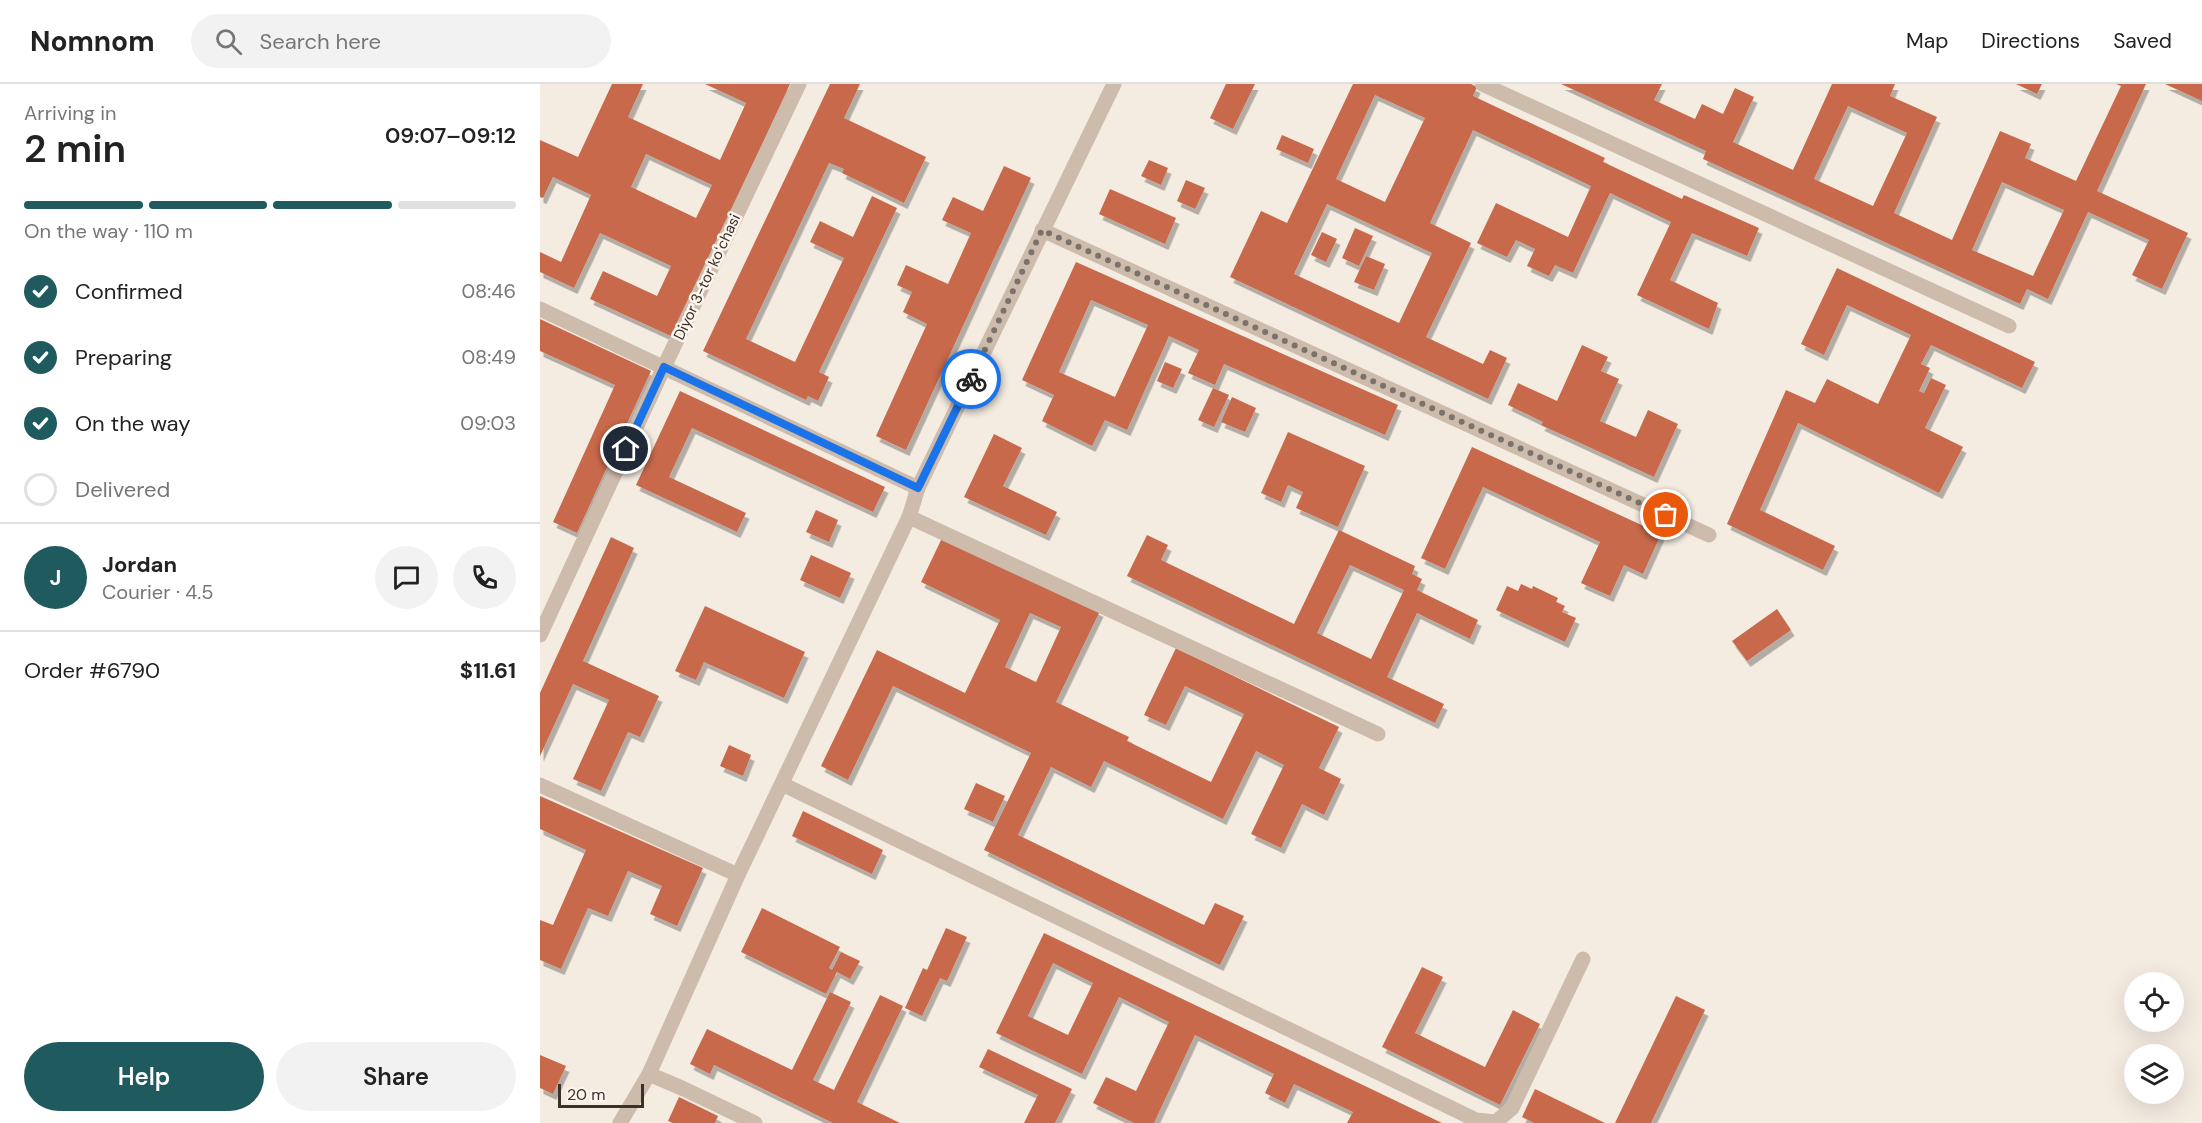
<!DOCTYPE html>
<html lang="en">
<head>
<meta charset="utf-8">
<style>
	body { margin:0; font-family:"DM Sans",sans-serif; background:#f2f2f2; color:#222; height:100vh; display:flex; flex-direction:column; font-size:22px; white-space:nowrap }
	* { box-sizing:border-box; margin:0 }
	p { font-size:20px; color:#767676 }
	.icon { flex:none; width:33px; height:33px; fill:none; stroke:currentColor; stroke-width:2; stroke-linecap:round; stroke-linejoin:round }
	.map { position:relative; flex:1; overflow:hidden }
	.drawer { display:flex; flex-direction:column; background:#fff; width:540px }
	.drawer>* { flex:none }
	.fabs { position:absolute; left:1584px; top:888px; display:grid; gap:12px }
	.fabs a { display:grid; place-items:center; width:60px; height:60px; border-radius:50%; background:#fff; box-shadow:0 6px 24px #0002; font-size:30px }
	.scale { position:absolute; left:18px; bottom:15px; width:86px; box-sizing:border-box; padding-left:6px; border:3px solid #3b302b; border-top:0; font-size:16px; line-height:21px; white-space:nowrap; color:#3b302b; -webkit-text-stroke:4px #fbf5ee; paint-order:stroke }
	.pin { position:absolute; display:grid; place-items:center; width:51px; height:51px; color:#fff; margin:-26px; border:3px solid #fff; border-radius:50%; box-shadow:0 2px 6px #0007 }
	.courier { position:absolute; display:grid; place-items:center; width:60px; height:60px; margin:-30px; border:4px solid #1a73e8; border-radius:50%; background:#fff; color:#222; box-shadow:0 2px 8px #0007 }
	.headline em { font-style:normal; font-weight:600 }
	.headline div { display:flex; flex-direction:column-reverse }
	.headline { display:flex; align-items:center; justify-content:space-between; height:102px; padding:0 24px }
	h1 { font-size:39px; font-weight:600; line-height:45px }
	.bar { display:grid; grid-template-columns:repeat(4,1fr); gap:9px 6px; align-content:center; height:72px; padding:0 24px }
	.bar i { height:8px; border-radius:4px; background:#e0e0e0 }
	.bar .current { background:#1f5a5e }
	.bar p { grid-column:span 4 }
	.line { display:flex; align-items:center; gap:15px; padding:0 24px; border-top:2px solid #e0e0e0 }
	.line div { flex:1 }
	.round { display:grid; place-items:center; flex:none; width:63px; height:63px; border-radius:32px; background:#f2f2f2 }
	ol { padding:0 24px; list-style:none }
	li { display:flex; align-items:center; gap:18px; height:66px }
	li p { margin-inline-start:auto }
	li .icon { padding:6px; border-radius:50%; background:#1f5a5e; color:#fff; stroke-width:4 }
	li:last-child { color:#767676 }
	li i { width:33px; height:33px; border:3px solid #e0e0e0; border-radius:50% }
	.button { display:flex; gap:12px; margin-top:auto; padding:12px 24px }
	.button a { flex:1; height:69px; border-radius:36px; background:#1f5a5e; color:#fff; font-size:24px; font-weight:600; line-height:69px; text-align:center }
	.button a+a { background:#f2f2f2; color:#222 }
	header { display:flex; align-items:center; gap:36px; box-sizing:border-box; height:84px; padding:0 30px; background:#fff; border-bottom:2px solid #e0e0e0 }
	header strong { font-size:28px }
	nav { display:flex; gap:33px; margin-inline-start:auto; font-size:21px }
	.search { width:420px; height:54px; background:#f2f2f2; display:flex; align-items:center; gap:15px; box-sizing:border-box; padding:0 21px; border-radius:33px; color:#767676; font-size:22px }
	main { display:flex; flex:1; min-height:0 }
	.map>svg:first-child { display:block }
	.building { fill:#c8694b; fill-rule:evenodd; filter:url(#shadow) }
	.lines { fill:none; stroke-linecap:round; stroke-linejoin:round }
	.street { stroke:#cdbbac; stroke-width:15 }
	.done { stroke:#7c716b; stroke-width:6; stroke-dasharray:0 10.8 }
	.route { stroke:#1a73e8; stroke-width:8 }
	.labels { text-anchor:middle; stroke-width:5; stroke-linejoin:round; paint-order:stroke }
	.street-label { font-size:15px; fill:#3b302b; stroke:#fbf5ee }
</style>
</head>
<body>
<header>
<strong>Nomnom</strong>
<div class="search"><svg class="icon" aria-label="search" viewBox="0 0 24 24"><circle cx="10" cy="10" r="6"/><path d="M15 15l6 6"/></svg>Search here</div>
<nav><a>Map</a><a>Directions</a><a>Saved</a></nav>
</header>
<main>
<section class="drawer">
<div class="headline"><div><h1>2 min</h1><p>Arriving in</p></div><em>09:07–09:12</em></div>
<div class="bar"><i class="current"></i><i class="current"></i><i class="current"></i><i></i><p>On the way · 110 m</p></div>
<ol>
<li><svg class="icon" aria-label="check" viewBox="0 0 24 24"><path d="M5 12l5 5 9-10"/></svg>Confirmed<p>08:46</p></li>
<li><svg class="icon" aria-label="check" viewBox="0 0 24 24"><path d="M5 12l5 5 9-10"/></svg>Preparing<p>08:49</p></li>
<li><svg class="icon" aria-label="check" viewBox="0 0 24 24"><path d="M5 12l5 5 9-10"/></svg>On the way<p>09:03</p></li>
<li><i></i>Delivered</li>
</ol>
<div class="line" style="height:108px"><b class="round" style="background:#1f5a5e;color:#fff">J</b><div><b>Jordan</b><p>Courier · 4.5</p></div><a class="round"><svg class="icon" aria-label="chat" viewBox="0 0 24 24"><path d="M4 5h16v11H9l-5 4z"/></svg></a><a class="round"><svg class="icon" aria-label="phone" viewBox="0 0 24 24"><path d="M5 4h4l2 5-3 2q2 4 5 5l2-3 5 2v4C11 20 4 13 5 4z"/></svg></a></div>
<div class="line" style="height:78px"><div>Order #6790</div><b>$11.61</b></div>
<div class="button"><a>Help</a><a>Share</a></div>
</section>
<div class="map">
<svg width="1662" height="1039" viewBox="0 0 1662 1039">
	<defs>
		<filter id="shadow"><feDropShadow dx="3.5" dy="6" stdDeviation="0" flood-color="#0004"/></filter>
	</defs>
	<rect width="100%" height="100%" fill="#f4ebe1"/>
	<!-- building -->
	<g class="building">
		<path d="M 72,0 L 103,0 L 88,33 L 180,76 L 206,19 L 165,0 L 250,0 L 133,253 L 50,215 L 63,187 L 117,212 L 131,182 L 60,149 L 34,204 L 0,188 L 0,168 L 21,178 L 51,111 L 13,93 L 3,114 L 0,113 L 0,56 L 38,73 ZM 106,70 L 172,101 L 156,134 L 91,103 Z"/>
		<polygon points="290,0 320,0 304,34 386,73 364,119 302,89 304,85 289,79 206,255 255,278 304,174 270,158 280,137 313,153 332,112 357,124 279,288 289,293 278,317 268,312 266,316 163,267"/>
		<polygon points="686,0 715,0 693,45 670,34"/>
		<path d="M 813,0 L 931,0 L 937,3 L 933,12 L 1065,74 L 1063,78 L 1142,115 L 1144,111 L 1219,144 L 1207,172 L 1152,149 L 1130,196 L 1178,219 L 1169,245 L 1097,211 L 1131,138 L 1070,109 L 1033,189 L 1015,181 L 1009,192 L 987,182 L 995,165 L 976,156 L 967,173 L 937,159 L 956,119 L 1028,153 L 1051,102 L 933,46 L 890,139 L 931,159 L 886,253 L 943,280 L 950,266 L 967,274 L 948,315 L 690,193 L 721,127 L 747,139 ZM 835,11 L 885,34 L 845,118 L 796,95 ZM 787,120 L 892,169 L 859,239 L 754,190 Z"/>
		<path d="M 1021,0 L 1122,0 L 1114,16 L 1155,35 L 1162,20 L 1183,30 L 1195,4 L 1214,13 L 1193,58 L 1253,86 L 1292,0 L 1355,0 L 1350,12 L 1397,33 L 1354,129 L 1412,156 L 1460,47 L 1491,60 L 1485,74 L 1536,97 L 1581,2 L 1576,0 L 1606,0 L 1557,107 L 1648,149 L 1622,205 L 1592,191 L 1609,156 L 1548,128 L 1508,215 L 1487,205 L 1480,220 L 1163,75 L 1166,67 ZM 1308,22 L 1367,49 L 1333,122 L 1274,95 ZM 1462,98 L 1524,126 L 1493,192 L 1432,166 Z"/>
		<polygon points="1476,0 1502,0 1497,10"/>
		<polygon points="1625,0 1662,0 1662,17"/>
		<polygon points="742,51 774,65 768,79 736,65"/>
		<polygon points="609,76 628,84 621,101 601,92"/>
		<polygon points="464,82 491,94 366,366 336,352 387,240 363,228 372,208 357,201 366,181 408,200 431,149 402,136 413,113 443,127"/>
		<polygon points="646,96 665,104 655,125 637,117"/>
		<polygon points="570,105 636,134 625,160 559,130"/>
		<polygon points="815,144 833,152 819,182 802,174"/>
		<polygon points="782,148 797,155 786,178 771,171"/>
		<polygon points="826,172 845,180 834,206 814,198"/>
		<path d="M 536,178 L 858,321 L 845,351 L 684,280 L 675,301 L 648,289 L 659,266 L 629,252 L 587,346 L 565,336 L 552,362 L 502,337 L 514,311 L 482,296 ZM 551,216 L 608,241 L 575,313 L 519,288 Z"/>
		<polygon points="1297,184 1495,278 1482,304 1391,261 1381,280 1390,284 1379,307 1384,309 1391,294 1406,301 1385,344 1423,363 1399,409 1258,339 1220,426 1295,462 1283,486 1187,440 1246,306 1275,319 1287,295 1338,320 1371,251 1307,221 1284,271 1261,260"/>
		<polygon points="0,235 111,287 37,449 13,438 75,301 0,267"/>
		<polygon points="1042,261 1068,273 1061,287 1079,295 1060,337 1096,353 1108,326 1138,340 1114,393 1001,341 1003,338 968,321 978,299 1017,317"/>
		<polygon points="625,278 642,285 633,304 617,297"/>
		<polygon points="673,304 689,311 674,343 658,336"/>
		<polygon points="140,307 345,403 333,428 152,344 129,393 206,429 197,448 96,401"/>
		<polygon points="692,313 716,324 705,348 681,338"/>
		<polygon points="748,348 825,382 798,443 756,424 763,408 748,401 741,418 721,409"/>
		<polygon points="454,350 482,364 463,402 517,428 506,451 424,413"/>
		<polygon points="932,363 1121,450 1103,490 1084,481 1070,512 1041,499 1060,458 943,403 905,485 881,474"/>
		<polygon points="276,426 298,436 289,458 266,448"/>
		<path d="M 799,446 L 875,482 L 872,490 L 882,495 L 877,506 L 938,536 L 930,555 L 877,529 L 847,593 L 904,620 L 895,639 L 587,492 L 607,451 L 628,461 L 621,476 L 754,540 ZM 810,481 L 864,506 L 831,575 L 777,549 Z"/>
		<path d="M 403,452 L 560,527 L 516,618 L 589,653 L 587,657 L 671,698 L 704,630 L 645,602 L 626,641 L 604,631 L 636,564 L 799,643 L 779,684 L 801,695 L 784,731 L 762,720 L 741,764 L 711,750 L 744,681 L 716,667 L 683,735 L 564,677 L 551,703 L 511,683 L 478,751 L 664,841 L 675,819 L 704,832 L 680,881 L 444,766 L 491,669 L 353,602 L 308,696 L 281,682 L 337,566 L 425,609 L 460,536 L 381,498 ZM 490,529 L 521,543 L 496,598 L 465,583 Z"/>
		<polygon points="71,453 94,464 43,577 119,612 100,653 88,648 61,707 33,695 69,616 33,600 0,672 0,609"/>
		<polygon points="271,471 311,489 300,514 260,496"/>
		<polygon points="981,500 992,505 993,502 1018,514 1016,518 1025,522 1022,528 1036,534 1025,558 956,526 967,502 978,507"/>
		<polygon points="165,522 265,568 244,614 164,578 156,596 135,587"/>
		<polygon points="1237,525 1251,546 1207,577 1192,557"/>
		<polygon points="189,661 211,671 203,692 180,682"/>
		<polygon points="436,699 465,712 453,738 424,725"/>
		<polygon points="0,712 163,784 137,842 110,830 122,802 88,787 68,832 48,824 21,885 0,876 0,836 13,841 46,766 0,745"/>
		<polygon points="263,727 343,766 332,790 252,752"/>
		<polygon points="222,824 300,863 289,884 292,886 301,868 320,877 310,895 297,888 286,910 201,868"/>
		<polygon points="406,844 427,853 407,897 400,894 382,932 365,924 383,884 387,886"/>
		<path d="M 504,849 L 825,1002 L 902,1039 L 807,1039 L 813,1028 L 754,1000 L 745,1019 L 725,1009 L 734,990 L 655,951 L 614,1039 L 594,1039 L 553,1019 L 566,993 L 596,1007 L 629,938 L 579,913 L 542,990 L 456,949 ZM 513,879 L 553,899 L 528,951 L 488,932 Z"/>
		<polygon points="882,883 903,893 875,949 945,983 973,926 1000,940 960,1021 842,963"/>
		<polygon points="290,908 311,918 273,996 294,1006 340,911 363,922 317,1018 360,1039 293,1039 174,981 170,990 150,980 167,945 252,986"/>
		<polygon points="1136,912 1165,926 1111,1039 1075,1039"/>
		<polygon points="448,965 532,1005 515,1039 484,1039 498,1011 439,983"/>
		<polygon points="0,971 26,982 13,1010 0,1004"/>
		<polygon points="995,1005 1065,1039 994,1039 982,1033"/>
		<polygon points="139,1013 178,1032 175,1039 133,1039 128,1037"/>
	</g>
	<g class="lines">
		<!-- street -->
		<g class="street">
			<polyline points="942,0 1469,242"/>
			<polyline points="502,146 1169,451"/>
			<polyline points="0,225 378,404"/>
			<polyline points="369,433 838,650"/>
			<polyline points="0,551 124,283 259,0"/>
			<polyline points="242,700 936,1036 956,1038 972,1024 1043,875"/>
			<polyline points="0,701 198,791"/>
			<polyline points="109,990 198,791 369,433 378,404 574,0"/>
			<polyline points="80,1039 109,990 144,1005 215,1039"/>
		</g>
	</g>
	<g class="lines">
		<!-- done -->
		<polyline class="done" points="431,295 502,146 1126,431"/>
		<!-- route -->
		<polyline class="route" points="86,365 124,283 378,404 431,295"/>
	</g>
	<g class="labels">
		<!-- street labels -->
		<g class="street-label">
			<text transform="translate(167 193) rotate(-65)" y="5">Diyor 3-tor koʻchasi</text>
		</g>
	</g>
</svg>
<div class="fabs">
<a><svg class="icon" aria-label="locate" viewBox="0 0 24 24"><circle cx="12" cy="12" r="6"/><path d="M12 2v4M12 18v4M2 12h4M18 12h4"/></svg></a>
<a><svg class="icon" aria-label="layers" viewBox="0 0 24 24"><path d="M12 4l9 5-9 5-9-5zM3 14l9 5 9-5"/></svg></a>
</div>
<div class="scale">20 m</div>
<div class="pin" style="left:1126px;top:431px;background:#ea580c"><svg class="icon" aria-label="bag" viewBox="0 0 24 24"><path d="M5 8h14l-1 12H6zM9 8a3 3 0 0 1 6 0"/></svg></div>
<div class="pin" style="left:86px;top:365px;background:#1f2937"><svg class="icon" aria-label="home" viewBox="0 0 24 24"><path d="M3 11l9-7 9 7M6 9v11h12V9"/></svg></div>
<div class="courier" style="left:431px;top:295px"><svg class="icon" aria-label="bike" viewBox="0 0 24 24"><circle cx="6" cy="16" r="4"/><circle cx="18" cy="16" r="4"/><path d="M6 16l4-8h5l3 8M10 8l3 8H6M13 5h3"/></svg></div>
</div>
</main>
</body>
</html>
